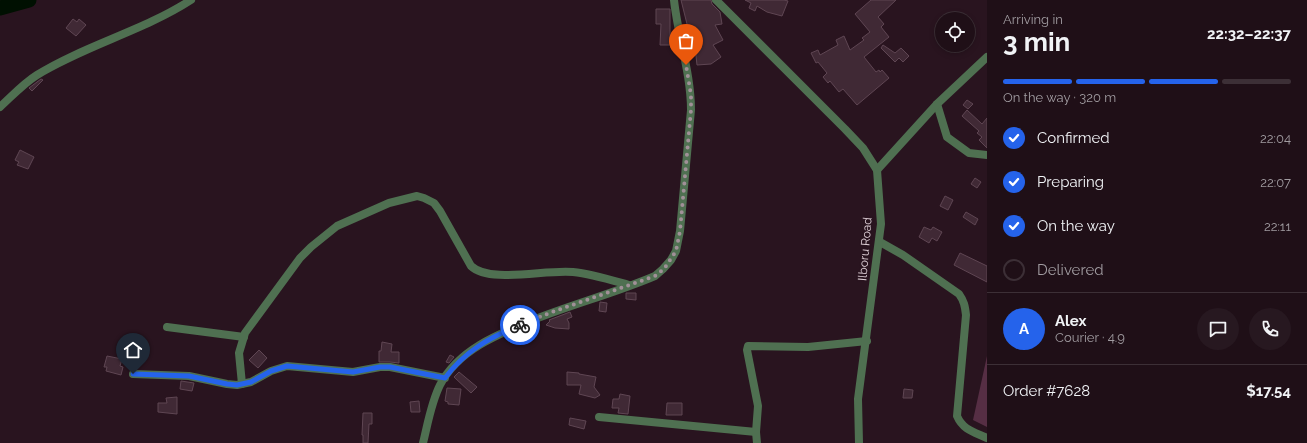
<!DOCTYPE html>
<html lang="en">
<head>
<meta charset="utf-8">
<style>
	body { margin:0; font-family:Raleway,sans-serif; background:#271820; color:#f1f3f6; height:100vh; display:flex; flex-direction:column; font-size:15px; white-space:nowrap }
	* { box-sizing:border-box; margin:0 }
	p { font-size:13px; color:#a19ca1 }
	.icon { flex:none; width:22px; height:22px; fill:none; stroke:currentColor; stroke-width:2; stroke-linecap:round; stroke-linejoin:round }
	.map { position:relative; flex:1; overflow:hidden }
	.side { display:flex; flex-direction:column; background:#1f0f17; width:320px }
	.side>* { flex:none }
	.controls { position:absolute; left:935px; top:12px; display:grid; gap:8px }
	.controls a { display:grid; place-items:center; width:40px; height:40px; border-radius:50%; background:#1f0f17; box-shadow:0 2px 6px #0003,0 0 0 1px #3c2f36; font-size:20px }
	.pin { position:absolute; display:grid; place-items:center; width:34px; height:34px; color:#fff; margin:-41px -17px; border-radius:50% 50% 50% 0; rotate:-45deg; box-shadow:0 0 4px #0007 }
	.pin .icon { rotate:45deg }
	.courier { position:absolute; display:grid; place-items:center; width:40px; height:40px; margin:-20px; border:3px solid #2563eb; border-radius:50%; background:#fff; color:#222; box-shadow:0 1px 5px #0007 }
	.overview em { font-style:normal; font-weight:700 }
	.overview div { display:flex; flex-direction:column-reverse }
	.overview { display:flex; align-items:center; justify-content:space-between; height:68px; padding:0 16px }
	h1 { font-size:26px; font-weight:700; line-height:30px }
	.bar { display:grid; grid-template-columns:repeat(4,1fr); gap:6px 4px; align-content:center; height:48px; padding:0 16px }
	.bar i { height:5px; border-radius:3px; background:#3c2f36 }
	.bar .on { background:#2563eb }
	.bar p { grid-column:span 4 }
	.line { display:flex; align-items:center; gap:10px; padding:0 16px; border-top:1px solid #3c2f36 }
	.line div { flex:1 }
	.round { display:grid; place-items:center; flex:none; width:42px; height:42px; border-radius:21px; background:#271820 }
	ol { padding:0 16px; list-style:none }
	li { display:flex; align-items:center; gap:12px; height:44px }
	li p { margin-inline-start:auto }
	li .icon { padding:4px; border-radius:50%; background:#2563eb; color:#fff; stroke-width:4 }
	li:last-child { color:#a19ca1 }
	li i { width:22px; height:22px; border:2px solid #3c2f36; border-radius:50% }
	main { display:flex; flex:1; min-height:0 }
	.map>svg:first-child { display:block }
	.green { fill:#562e44 }
	.lines { fill:none; stroke-linecap:round; stroke-linejoin:round }
	.river { stroke:#001001; stroke-width:15 }
	.building { fill:#402935; stroke:#5f4653 }
	.minor { stroke:#4f7051; stroke-width:8 }
	.tertiary { stroke:#4f7051; stroke-width:8 }
	.done { stroke:#a19098; stroke-width:4; stroke-dasharray:0 7.2 }
	.route { stroke:#2563eb; stroke-width:5 }
	.labels { text-anchor:middle; stroke-width:3.5; stroke-linejoin:round; paint-order:stroke }
	.street-label { font-size:12px; fill:#e1d2d9; stroke:#29141f }
</style>
</head>
<body>
<main>
<div class="map">
<svg width="987" height="443" viewBox="0 0 987 443">
	<rect width="100%" height="100%" fill="#29141f"/>
	<!-- green -->
	<polygon class="green" points="987,356 987,427 973,420"/>
	<g class="lines">
		<!-- river -->
		<polyline class="river" points="0,8 29,0"/>
	</g>
	<!-- building -->
	<g class="building">
		<polygon points="681,0 711,0 712,4 720,12 722,24 715,25 723,40 713,45 721,57 711,64 697,65 695,47 693,48 692,32 689,32"/>
		<polygon points="745,0 784,0 788,1 782,16 767,12 757,6 755,11 749,8 751,3"/>
		<polygon points="871,0 896,0 878,17 884,24 881,27 889,37 864,57 876,72 879,70 880,72 882,70 889,78 857,105 843,89 839,92 830,81 828,83 823,77 827,73 818,62 816,63 811,53 818,50 820,55 838,45 836,40 844,36 850,50 864,40 862,38 870,32 855,14"/>
		<polygon points="656,9 670,9 670,45 660,45 661,24 656,24"/>
		<polygon points="73,19 77,22 79,19 86,25 76,36 66,28"/>
		<polygon points="883,45 895,53 901,48 909,56 903,62 899,58 895,62 881,48"/>
		<polygon points="41,79 43,80 32,91 29,88"/>
		<polygon points="967,100 973,104 968,109 963,105"/>
		<polygon points="967,110 982,124 987,118 987,148 979,140 982,137 977,133 979,131 962,116"/>
		<polygon points="20,150 34,157 28,169 17,165 19,162 15,160"/>
		<polygon points="975,178 981,182 977,188 971,184"/>
		<polygon points="945,196 953,200 948,210 940,206"/>
		<polygon points="966,212 978,219 975,225 963,217"/>
		<polygon points="924,227 931,230 933,227 942,232 937,241 932,238 929,243 919,237"/>
		<polygon points="960,253 987,266 987,282 954,265"/>
		<polygon points="626,293 636,293 636,300 626,299"/>
		<polygon points="600,302 607,303 606,312 599,311"/>
		<polygon points="570,312 572,317 567,319 569,323 569,329 555,328 546,325 550,321 549,320"/>
		<polygon points="382,342 392,344 391,352 399,352 399,363 390,362 379,362 379,351 381,351"/>
		<polygon points="259,350 267,358 258,368 249,360"/>
		<polygon points="450,355 454,357 449,363 446,362"/>
		<polygon points="107,356 122,359 120,366 123,367 121,375 106,371 107,367 104,367"/>
		<polygon points="459,372 477,387 471,393 454,377"/>
		<polygon points="567,372 579,373 579,374 596,377 594,387 600,395 595,398 579,394 581,385 567,385"/>
		<polygon points="181,381 194,383 192,391 180,389"/>
		<polygon points="447,388 461,389 459,405 448,404 448,402 445,401"/>
		<polygon points="904,389 913,390 912,398 903,398"/>
		<polygon points="620,394 630,396 628,414 618,413 619,408 612,408 613,399 619,399"/>
		<polygon points="177,397 177,414 158,412 158,403 167,403 166,398"/>
		<polygon points="419,401 420,412 411,412 410,402"/>
		<polygon points="667,403 682,403 682,415 666,415"/>
		<polygon points="363,413 372,413 372,424 369,424 368,443 363,443 363,435 362,435"/>
		<polygon points="570,418 586,421 584,429 569,425"/>
	</g>
	<g class="lines">
		<!-- minor -->
		<g class="minor">
			<polyline points="937,104 947,137 969,153 987,155"/>
			<path d="M 0,107 C 12,96 24,83 37,75 C 86,45 143,31 191,0"/>
			<polyline points="877,170 937,104 987,57"/>
			<path d="M 880,242 L 903,255 L 959,294 C 964,301 965,306 966,315 L 957,416 C 963,430 974,432 987,438"/>
			<polyline points="167,327 244,337"/>
			<polyline points="133,374 189,376 227,384 237,385 251,382 271,371 287,366 353,372 380,367 390,367 445,378"/>
			<path d="M 242,384 L 239,353 L 245,333 L 300,258 L 311,247 L 337,226 L 389,203 L 417,196 L 424,198 L 434,203 L 440,211 L 471,266 C 490,284 546,269 573,272 C 592,274 611,280 629,285"/>
			<polyline points="599,417 756,432"/>
			<path d="M 423,443 C 428,423 431,403 440,385 C 458,350 498,334 533,320 C 573,304 615,293 655,276 L 663,269 L 671,260 L 676,251 L 680,231 L 691,110 C 691,73 678,37 674,0"/>
			<polyline points="757,443 756,432 758,406 747,350 748,346 808,347 867,341"/>
		</g>
		<!-- tertiary -->
		<polyline class="tertiary" points="716,0 845,129 863,148 877,170 881,224 858,399 859,443"/>
	</g>
	<g class="lines">
		<!-- done -->
		<polyline class="done" points="520,325 552,312 655,276 664,269 676,251 680,231 691,110 691,95 686,65"/>
		<!-- route -->
		<path class="route" d="M 133,374 L 189,376 L 227,384 L 237,385 L 251,382 L 271,371 L 287,366 L 353,372 L 380,367 L 390,367 L 445,378 C 465,351 489,338 520,325"/>
	</g>
	<g class="labels">
		<!-- street labels -->
		<g class="street-label">
			<text transform="translate(865 249) rotate(-85)" y="4">Ilboru Road</text>
		</g>
	</g>
</svg>
<div class="controls">
<a><svg class="icon" aria-label="locate" viewBox="0 0 24 24"><circle cx="12" cy="12" r="6"/><path d="M12 2v4M12 18v4M2 12h4M18 12h4"/></svg></a>
</div>
<div class="pin" style="left:686px;top:65px;background:#ea580c"><svg class="icon" aria-label="bag" viewBox="0 0 24 24"><path d="M5 8h14l-1 12H6zM9 8a3 3 0 0 1 6 0"/></svg></div>
<div class="pin" style="left:133px;top:374px;background:#1f2937"><svg class="icon" aria-label="home" viewBox="0 0 24 24"><path d="M3 11l9-7 9 7M6 9v11h12V9"/></svg></div>
<div class="courier" style="left:520px;top:325px"><svg class="icon" aria-label="bike" viewBox="0 0 24 24"><circle cx="6" cy="16" r="4"/><circle cx="18" cy="16" r="4"/><path d="M6 16l4-8h5l3 8M10 8l3 8H6M13 5h3"/></svg></div>
</div>
<section class="side">
<div class="overview"><div><h1>3 min</h1><p>Arriving in</p></div><em>22:32–22:37</em></div>
<div class="bar"><i class="on"></i><i class="on"></i><i class="on"></i><i></i><p>On the way · 320 m</p></div>
<ol>
<li><svg class="icon" aria-label="check" viewBox="0 0 24 24"><path d="M5 12l5 5 9-10"/></svg>Confirmed<p>22:04</p></li>
<li><svg class="icon" aria-label="check" viewBox="0 0 24 24"><path d="M5 12l5 5 9-10"/></svg>Preparing<p>22:07</p></li>
<li><svg class="icon" aria-label="check" viewBox="0 0 24 24"><path d="M5 12l5 5 9-10"/></svg>On the way<p>22:11</p></li>
<li><i></i>Delivered</li>
</ol>
<div class="line" style="height:72px"><b class="round" style="background:#2563eb;color:#fff">A</b><div><b>Alex</b><p>Courier · 4.9</p></div><a class="round"><svg class="icon" aria-label="chat" viewBox="0 0 24 24"><path d="M4 5h16v11H9l-5 4z"/></svg></a><a class="round"><svg class="icon" aria-label="phone" viewBox="0 0 24 24"><path d="M5 4h4l2 5-3 2q2 4 5 5l2-3 5 2v4C11 20 4 13 5 4z"/></svg></a></div>
<div class="line" style="height:52px"><div>Order #7628</div><b>$17.54</b></div>
</section>
</main>
</body>
</html>
